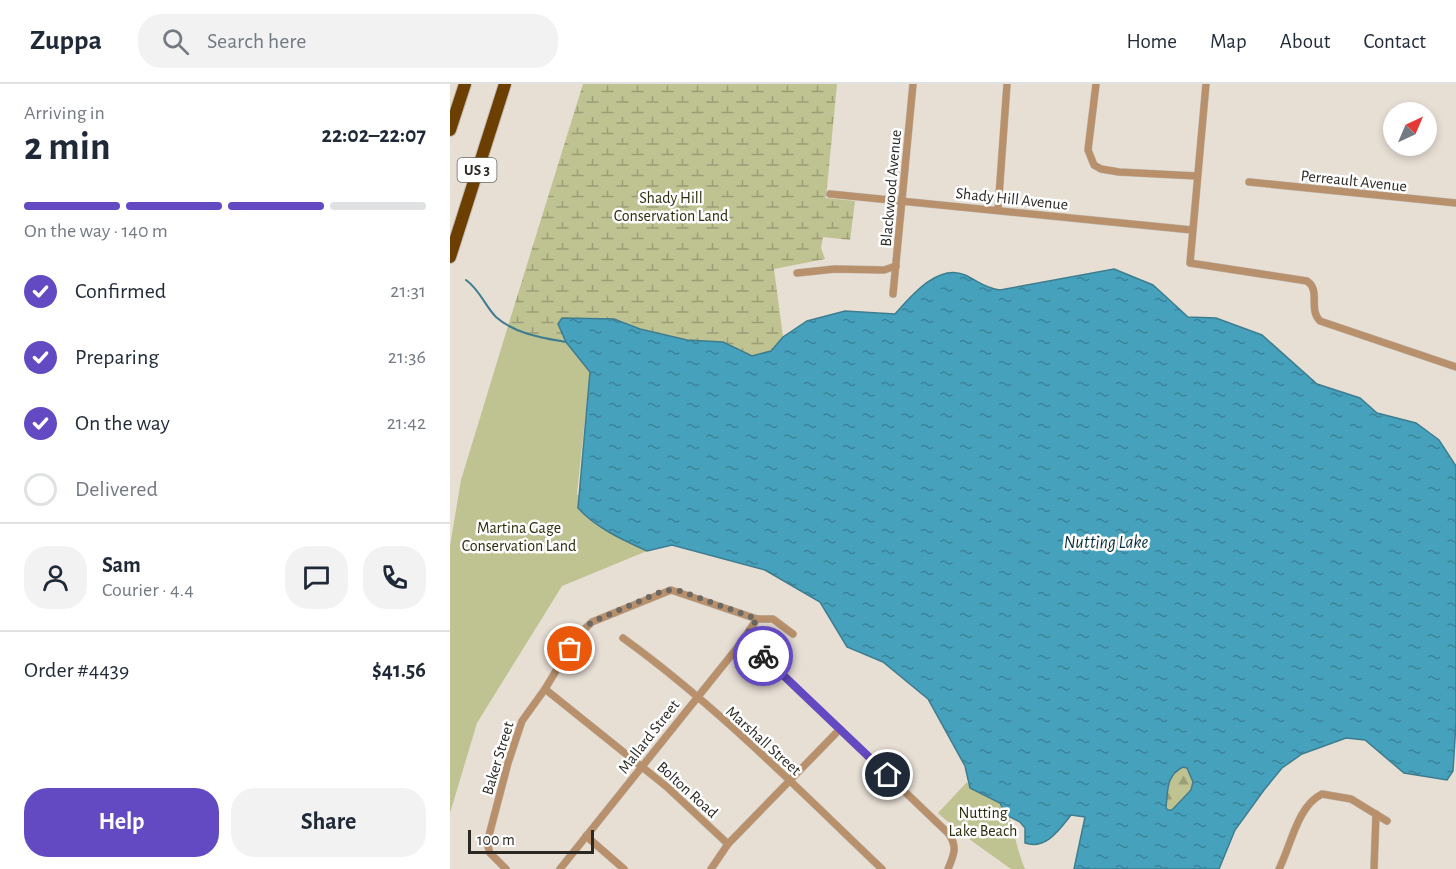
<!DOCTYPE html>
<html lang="en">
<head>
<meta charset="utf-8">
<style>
	body { margin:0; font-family:"Alegreya Sans",sans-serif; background:#f2f2f3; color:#1f2937; height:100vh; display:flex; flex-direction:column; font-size:22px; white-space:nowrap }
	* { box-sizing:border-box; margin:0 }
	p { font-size:20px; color:#747a83 }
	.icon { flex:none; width:33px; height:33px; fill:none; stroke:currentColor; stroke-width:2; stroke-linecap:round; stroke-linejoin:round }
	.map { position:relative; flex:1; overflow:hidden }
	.details { display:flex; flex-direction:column; background:#fff; width:450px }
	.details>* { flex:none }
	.needle { width:39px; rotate:44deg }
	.controls { position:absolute; left:933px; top:18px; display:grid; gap:12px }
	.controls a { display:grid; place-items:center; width:54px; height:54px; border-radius:50%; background:#fff; box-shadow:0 3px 9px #0003; font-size:30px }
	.scale { position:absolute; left:18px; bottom:15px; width:126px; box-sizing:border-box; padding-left:6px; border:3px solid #2b2824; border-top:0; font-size:16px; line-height:21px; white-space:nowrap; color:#2b2824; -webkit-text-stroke:4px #fff; paint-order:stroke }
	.pin { position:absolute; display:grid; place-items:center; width:51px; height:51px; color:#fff; margin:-26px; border:3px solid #fff; border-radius:50%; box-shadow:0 2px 6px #0007 }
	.courier { position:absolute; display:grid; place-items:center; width:60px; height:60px; margin:-30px; border:4px solid #6349c2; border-radius:50%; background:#fff; color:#222; box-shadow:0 2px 8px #0007 }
	.overview em { font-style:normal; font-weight:700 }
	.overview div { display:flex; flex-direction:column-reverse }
	.overview { display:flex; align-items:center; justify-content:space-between; height:102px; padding:0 24px }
	h1 { font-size:39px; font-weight:700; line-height:45px }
	.bar { display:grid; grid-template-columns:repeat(4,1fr); gap:9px 6px; align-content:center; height:72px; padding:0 24px }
	.bar i { height:8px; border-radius:4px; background:#e0e1e3 }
	.bar .current { background:#6349c2 }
	.bar p { grid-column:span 4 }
	.line { display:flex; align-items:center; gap:15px; padding:0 24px; border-top:2px solid #e0e1e3 }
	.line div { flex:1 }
	.round { display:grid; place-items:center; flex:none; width:63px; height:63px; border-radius:24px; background:#f2f2f3 }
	ol { padding:0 24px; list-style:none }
	li { display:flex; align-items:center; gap:18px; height:66px }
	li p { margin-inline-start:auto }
	li .icon { padding:6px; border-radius:50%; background:#6349c2; color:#fff; stroke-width:4 }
	li:last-child { color:#747a83 }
	li i { width:33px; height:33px; border:3px solid #e0e1e3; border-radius:50% }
	.primary-button { display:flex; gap:12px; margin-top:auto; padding:12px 24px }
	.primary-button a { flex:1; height:69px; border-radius:24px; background:#6349c2; color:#fff; font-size:24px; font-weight:700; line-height:69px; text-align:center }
	.primary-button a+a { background:#f2f2f3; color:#1f2937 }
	header { display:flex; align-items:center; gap:36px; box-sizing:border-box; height:84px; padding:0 30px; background:#fff; border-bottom:2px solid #e0e1e3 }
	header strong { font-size:28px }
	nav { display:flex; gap:33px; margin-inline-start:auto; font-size:21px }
	.search { width:420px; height:54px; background:#f2f2f3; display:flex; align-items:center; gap:15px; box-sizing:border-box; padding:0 21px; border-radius:24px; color:#747a83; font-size:22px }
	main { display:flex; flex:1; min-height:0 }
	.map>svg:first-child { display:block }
	.forest { fill:url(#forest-firs) }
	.wetland { fill:url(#wetland-marsh) }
	.park { fill:#bfc291 }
	.water { fill:url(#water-ripples); stroke:#3e7d8f; stroke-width:1.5; fill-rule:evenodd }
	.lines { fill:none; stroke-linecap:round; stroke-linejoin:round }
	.stream { stroke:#3e7d8f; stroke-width:2 }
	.minor-casing { stroke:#c1bab1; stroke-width:8 }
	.motorway-casing { stroke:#c1bab1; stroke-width:14 }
	.minor { stroke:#b8906b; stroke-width:7 }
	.motorway { stroke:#6c3e00; stroke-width:12 }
	.done { stroke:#6d6862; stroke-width:6; stroke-dasharray:0 10.8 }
	.route { stroke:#6349c2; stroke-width:8 }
	.labels { text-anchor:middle; stroke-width:5; stroke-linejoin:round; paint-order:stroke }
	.shield { fill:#fff; stroke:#6b6866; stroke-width:1.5 }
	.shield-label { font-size:15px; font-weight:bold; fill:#2b2824 }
	.street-label { font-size:16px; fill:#2b2824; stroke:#fff }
	.park-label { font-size:16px; fill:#2c2d0c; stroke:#fff }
	.water-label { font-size:18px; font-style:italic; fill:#032f3b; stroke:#fff }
</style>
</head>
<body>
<header>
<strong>Zuppa</strong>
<div class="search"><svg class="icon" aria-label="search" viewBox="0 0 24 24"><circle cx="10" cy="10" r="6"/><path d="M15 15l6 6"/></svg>Search here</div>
<nav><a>Home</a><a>Map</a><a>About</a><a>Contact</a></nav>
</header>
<main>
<section class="details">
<div class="overview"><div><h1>2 min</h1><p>Arriving in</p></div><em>22:02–22:07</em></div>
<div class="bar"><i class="current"></i><i class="current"></i><i class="current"></i><i></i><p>On the way · 140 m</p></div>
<ol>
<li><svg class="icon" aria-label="check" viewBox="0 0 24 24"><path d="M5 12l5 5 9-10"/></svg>Confirmed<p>21:31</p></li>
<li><svg class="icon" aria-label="check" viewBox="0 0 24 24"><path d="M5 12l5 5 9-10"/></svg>Preparing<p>21:36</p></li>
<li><svg class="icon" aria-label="check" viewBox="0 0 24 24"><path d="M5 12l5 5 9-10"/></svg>On the way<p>21:42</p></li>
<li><i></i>Delivered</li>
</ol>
<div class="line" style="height:108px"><a class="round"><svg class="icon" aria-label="person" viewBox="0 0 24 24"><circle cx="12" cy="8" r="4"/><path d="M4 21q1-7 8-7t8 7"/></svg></a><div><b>Sam</b><p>Courier · 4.4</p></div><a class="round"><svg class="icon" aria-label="chat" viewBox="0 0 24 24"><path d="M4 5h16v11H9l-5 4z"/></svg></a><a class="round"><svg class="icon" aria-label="phone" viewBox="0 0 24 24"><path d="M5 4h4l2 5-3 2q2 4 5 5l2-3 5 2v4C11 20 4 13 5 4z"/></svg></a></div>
<div class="line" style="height:78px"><div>Order #4439</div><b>$41.56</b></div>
<div class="primary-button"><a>Help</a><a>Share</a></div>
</section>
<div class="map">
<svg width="1006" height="785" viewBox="0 0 1006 785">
	<defs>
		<pattern id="forest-firs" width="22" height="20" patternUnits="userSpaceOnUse" patternTransform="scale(1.5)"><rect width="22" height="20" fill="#bfc291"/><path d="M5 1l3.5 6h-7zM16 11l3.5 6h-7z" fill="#9b9e76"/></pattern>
		<pattern id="wetland-marsh" width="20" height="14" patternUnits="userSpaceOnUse" patternTransform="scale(1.5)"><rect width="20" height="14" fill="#bfc291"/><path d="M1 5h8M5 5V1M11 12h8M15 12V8" fill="none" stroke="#9b9e76"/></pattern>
		<pattern id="water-ripples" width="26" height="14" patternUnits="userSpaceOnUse" patternTransform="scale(1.5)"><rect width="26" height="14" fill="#46a1bd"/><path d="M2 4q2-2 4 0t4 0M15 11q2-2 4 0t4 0" fill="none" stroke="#3b8399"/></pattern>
	</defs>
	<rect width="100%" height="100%" fill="#e7ded4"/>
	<!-- forest -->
	<path class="forest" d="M 733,683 L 737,684 L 743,698 L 741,706 L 722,726 L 718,726 L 716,724 C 718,708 715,692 733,683 Z"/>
	<!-- wetland -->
	<polygon class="wetland" points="133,0 387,0 376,114 405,117 400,156 373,153 371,164 375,175 324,185 333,253 321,267 302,272 273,258 237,256 190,245 164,235 108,240 116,258 86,253 58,242"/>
	<!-- park -->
	<g class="park">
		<polygon points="58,242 86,253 116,258 140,288 127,410 170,454 197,467 112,502 27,639 0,729 0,462 11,396"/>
		<path d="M 517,698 C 524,713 549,711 556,725 C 564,742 566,765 575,785 L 561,785 C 536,767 511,750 488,729 Z"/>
	</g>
	<!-- water -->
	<path class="water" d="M 664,185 L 703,201 L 738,233 L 766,234 L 812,251 L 867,300 L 910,314 L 927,329 L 966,339 L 989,356 L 1006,382 L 1006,638 L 1003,687 L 997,696 L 954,689 L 915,656 L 896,654 L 852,670 L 832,684 L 814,706 L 785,746 L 769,785 L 624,785 L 635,733 L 621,731 C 609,746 596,766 575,759 L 575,744 L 570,738 L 556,731 L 550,719 L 520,704 L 515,682 L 478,615 L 433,578 L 397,563 L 370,518 L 315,486 L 222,461 L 197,467 C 173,456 146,444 128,424 L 140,288 L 116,258 L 108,240 L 112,234 L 164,235 L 190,245 L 237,256 L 273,258 L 302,272 L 321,267 L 333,253 L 357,237 L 395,227 L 445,230 C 461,212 488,179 515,191 C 528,197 535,204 550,206 ZM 733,683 L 737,684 L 743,698 L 741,706 L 722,726 L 718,726 L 716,724 C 718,708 715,692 733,683 Z"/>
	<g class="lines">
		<!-- stream -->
		<path class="stream" d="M 16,196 C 30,206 35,222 46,233 C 65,250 93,254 116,258"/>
		<!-- minor casing -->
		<g class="minor-casing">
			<g id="minor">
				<polyline points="646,0 638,66 644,81 651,85 669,88 747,92"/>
				<path d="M 756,0 L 740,179 L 857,197 C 871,206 858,225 870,237 L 1006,283"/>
				<polyline points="799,98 1006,119"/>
				<polyline points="380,110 742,146"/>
				<polyline points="548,126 557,0"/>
				<polyline points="347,189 385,185 434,186 446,182"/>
				<polyline points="443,210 463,0"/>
				<polyline points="307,535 323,535 343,550"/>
				<path d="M 173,554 C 267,622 348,705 432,785"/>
				<path d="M 294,554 L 498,749 C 508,762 504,771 498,785"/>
				<polyline points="95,605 217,703 278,760"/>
				<polyline points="136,752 174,785"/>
				<polyline points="56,785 40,769 37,759 58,679 72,637 95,605 127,552 142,538 221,506 307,535"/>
				<polyline points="110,785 287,564 307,535"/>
				<polyline points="261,785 278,760 390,645"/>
				<path d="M 829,785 C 841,762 847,722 872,710 L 901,715 L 937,737"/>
				<polyline points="924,785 926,730"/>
			</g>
		</g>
		<!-- motorway casing -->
		<g class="motorway-casing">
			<g id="motorway">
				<polyline points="0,46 15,0"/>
				<polyline points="0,173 55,0"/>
			</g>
		</g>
		<!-- minor -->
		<use href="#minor" class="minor"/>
		<!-- motorway -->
		<use href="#motorway" class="motorway"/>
	</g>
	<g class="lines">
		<!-- done -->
		<polyline class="done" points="120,565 131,548 142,538 215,506 230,507 307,535 294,554 313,572"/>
		<!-- route -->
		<polyline class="route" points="313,572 438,691"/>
	</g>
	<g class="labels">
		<!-- shield labels -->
		<rect class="shield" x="7.5" y="74" width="39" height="24" rx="4.5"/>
		<g class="shield-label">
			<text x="27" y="91">US 3</text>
		</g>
		<!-- street labels -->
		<g class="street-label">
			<text transform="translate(904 96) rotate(6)" y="6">Perreault Avenue</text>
			<text transform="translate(440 104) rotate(-85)" y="6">Blackwood Avenue</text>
			<text transform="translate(562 114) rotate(6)" y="6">Shady Hill Avenue</text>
			<text transform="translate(198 652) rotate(-52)" y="6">Mallard Street</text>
			<text transform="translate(314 656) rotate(42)" y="6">Marshall Street</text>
			<text transform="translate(47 674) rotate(-73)" y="6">Baker Street</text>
			<text transform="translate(238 705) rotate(42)" y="6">Bolton Road</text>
		</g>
		<!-- park labels -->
		<g class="park-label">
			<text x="221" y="119">Shady Hill<tspan x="221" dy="18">Conservation Land</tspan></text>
			<text x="69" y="449">Martina Gage<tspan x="69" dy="18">Conservation Land</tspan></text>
			<text x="533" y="734">Nutting<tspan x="533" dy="18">Lake Beach</tspan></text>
		</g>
		<!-- water labels -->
		<g class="water-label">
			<text x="656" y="464">Nutting Lake</text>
		</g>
	</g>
</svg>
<div class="controls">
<a><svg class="needle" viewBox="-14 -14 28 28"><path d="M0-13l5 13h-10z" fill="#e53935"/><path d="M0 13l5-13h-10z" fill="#747a83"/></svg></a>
</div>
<div class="scale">100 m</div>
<div class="pin" style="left:120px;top:565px;background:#ea580c"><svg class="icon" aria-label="bag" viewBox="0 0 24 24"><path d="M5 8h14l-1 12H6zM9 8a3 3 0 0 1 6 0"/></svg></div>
<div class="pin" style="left:438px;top:691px;background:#1f2937"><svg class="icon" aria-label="home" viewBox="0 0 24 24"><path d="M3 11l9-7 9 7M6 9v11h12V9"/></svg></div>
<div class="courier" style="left:313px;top:572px"><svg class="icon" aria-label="bike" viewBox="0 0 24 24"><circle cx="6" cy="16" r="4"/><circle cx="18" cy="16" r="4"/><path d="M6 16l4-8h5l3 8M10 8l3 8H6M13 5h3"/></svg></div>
</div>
</main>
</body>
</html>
